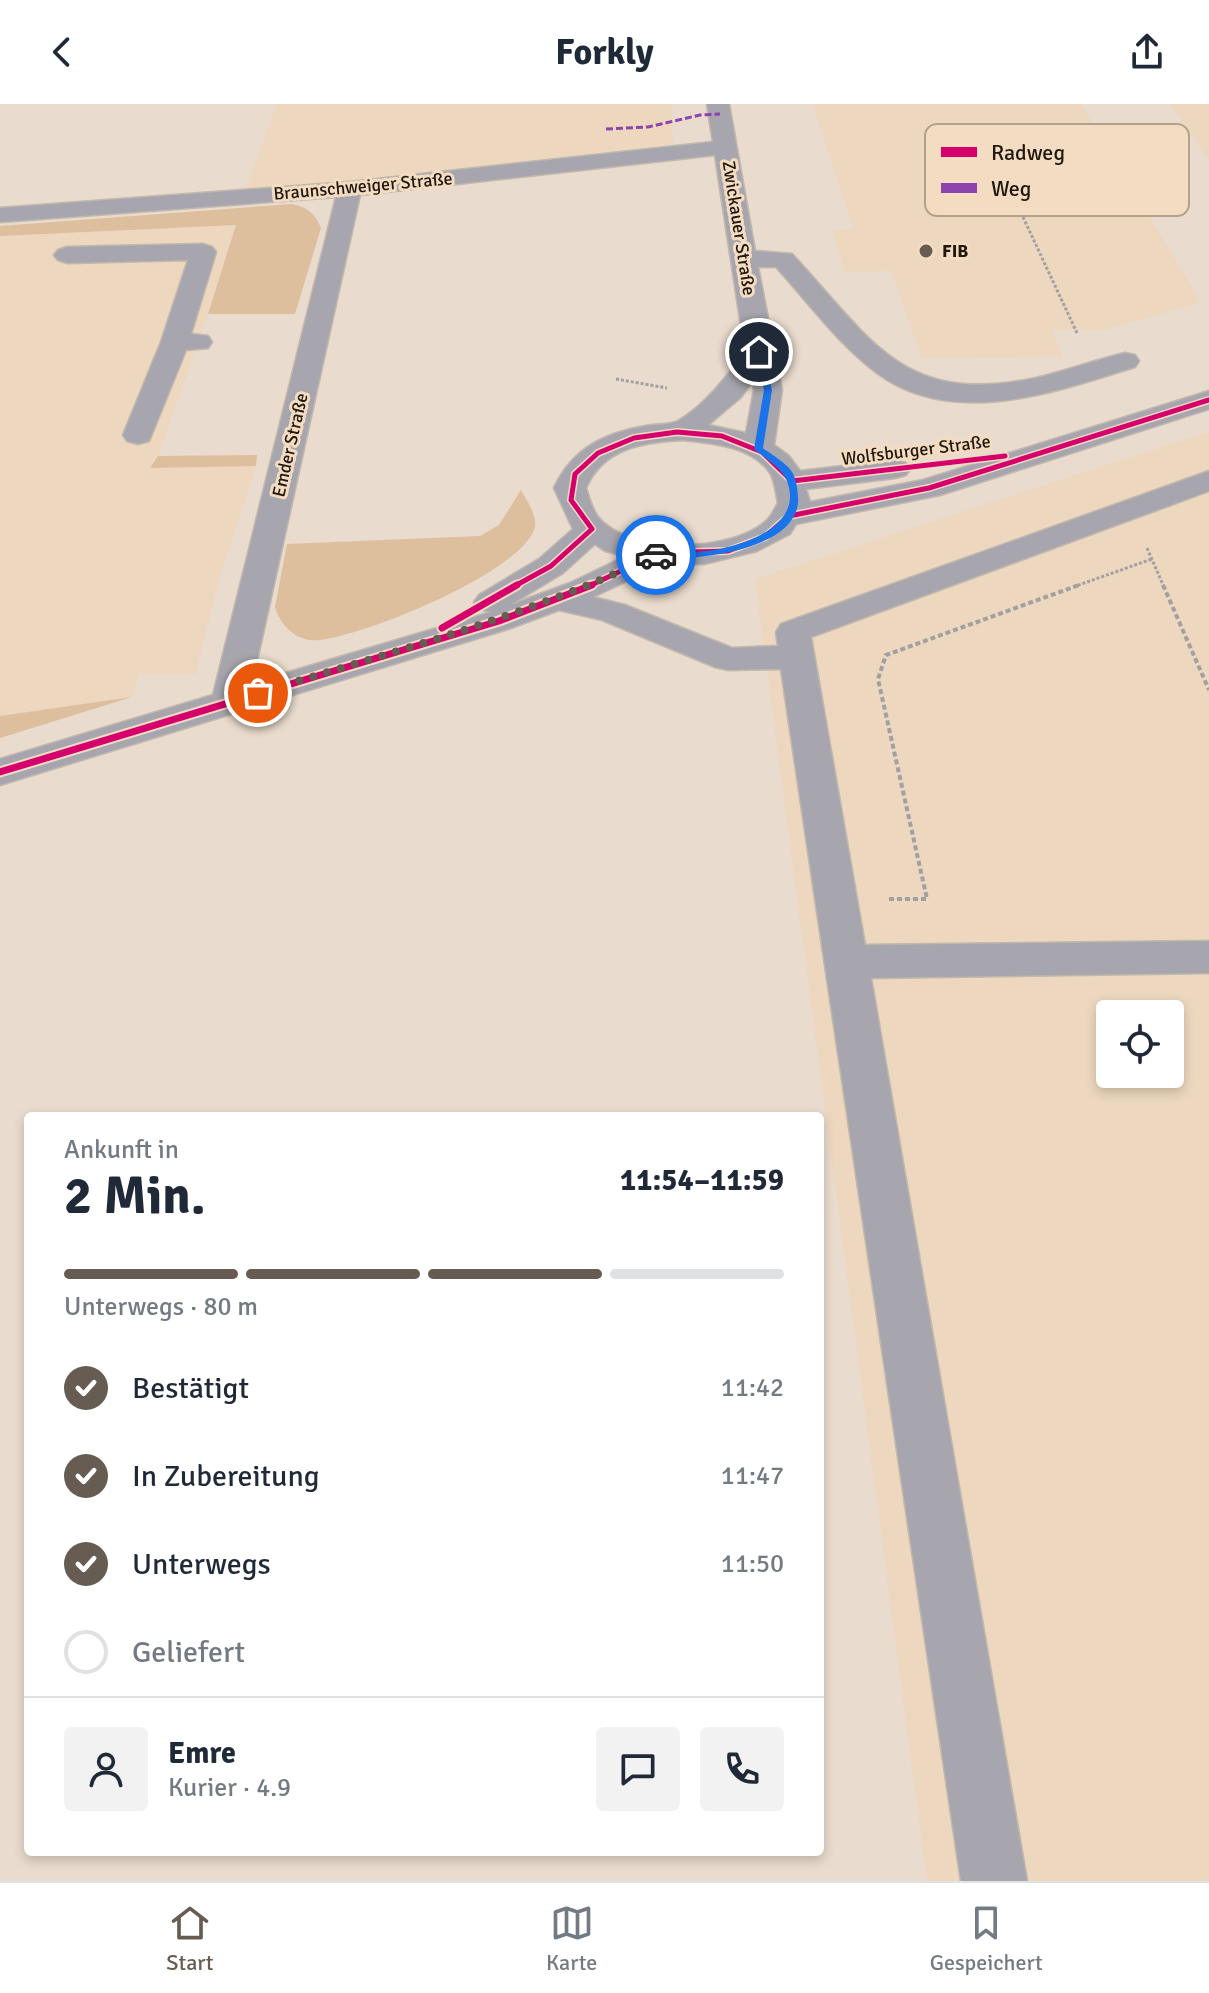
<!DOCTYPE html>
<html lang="de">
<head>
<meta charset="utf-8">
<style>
	body { margin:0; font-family:Signika,sans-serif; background:#f2f2f3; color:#1f2937; height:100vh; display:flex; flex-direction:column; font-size:30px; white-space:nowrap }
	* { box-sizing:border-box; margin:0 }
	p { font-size:26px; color:#747a83 }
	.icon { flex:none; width:44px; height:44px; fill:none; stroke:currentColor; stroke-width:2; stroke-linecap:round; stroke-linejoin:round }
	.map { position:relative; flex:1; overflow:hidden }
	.details { position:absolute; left:24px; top:1008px; width:800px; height:744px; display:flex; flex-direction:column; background:#fff; border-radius:8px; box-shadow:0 4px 12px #0003 }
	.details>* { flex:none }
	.fabs { position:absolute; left:1096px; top:896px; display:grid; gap:16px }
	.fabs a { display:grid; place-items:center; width:88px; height:88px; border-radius:8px; background:#fff; box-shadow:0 4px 12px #0003; font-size:40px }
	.pin { position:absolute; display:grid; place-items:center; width:68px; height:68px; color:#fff; margin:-34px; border:4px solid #fff; border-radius:50%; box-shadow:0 2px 8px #0007 }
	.courier { position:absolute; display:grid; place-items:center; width:80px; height:80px; margin:-40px; border:6px solid #1a73e8; border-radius:50%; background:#fff; color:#222; box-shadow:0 2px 10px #0007 }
	.summary em { font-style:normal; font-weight:700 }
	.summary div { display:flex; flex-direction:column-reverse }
	.summary { display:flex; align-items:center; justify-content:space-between; height:136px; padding:0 40px }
	h1 { font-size:52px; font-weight:700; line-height:60px }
	.bar { display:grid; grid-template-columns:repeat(4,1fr); gap:12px 8px; align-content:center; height:96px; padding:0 40px }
	.bar i { height:10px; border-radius:6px; background:#e0e1e3 }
	.bar .selected { background:#665c51 }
	.bar p { grid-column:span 4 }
	.line { display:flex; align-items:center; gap:20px; padding:0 40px; border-top:2px solid #e0e1e3 }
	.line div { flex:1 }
	.round { display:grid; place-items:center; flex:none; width:84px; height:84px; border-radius:8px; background:#f2f2f3 }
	ol { padding:0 40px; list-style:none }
	li { display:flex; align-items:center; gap:24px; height:88px }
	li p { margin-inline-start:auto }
	li .icon { padding:8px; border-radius:50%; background:#665c51; color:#fff; stroke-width:4 }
	li:last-child { color:#747a83 }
	li i { width:44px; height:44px; border:4px solid #e0e1e3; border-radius:50% }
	header { display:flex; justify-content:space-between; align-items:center; height:104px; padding:0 40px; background:#fff; font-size:36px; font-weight:700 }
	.tabs { display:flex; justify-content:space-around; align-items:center; height:112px; border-top:2px solid #e0e1e3; background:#fff; font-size:22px; color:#747a83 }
	.tabs a { display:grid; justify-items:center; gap:4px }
	.tabs .selected { color:#665c51 }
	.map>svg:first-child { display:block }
	.built { fill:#edd7bf; fill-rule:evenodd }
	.green { fill:#ddbe9d }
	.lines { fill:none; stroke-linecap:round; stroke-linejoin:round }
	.minor-casing { stroke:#c2b8ad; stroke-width:3 }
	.path-far1 { stroke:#a2a0a1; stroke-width:3; stroke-dasharray:3 2; stroke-linecap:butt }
	.path { stroke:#a2a0a1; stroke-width:4; stroke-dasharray:5 3; stroke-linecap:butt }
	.minor { fill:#a7a6ae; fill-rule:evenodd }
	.quiet { stroke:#8e44ad; stroke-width:3; stroke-dasharray:7 3; stroke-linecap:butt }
	.cycleway-far1-casing { stroke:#f4dcc2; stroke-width:8 }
	.cycleway-casing { stroke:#f4dcc2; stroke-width:11 }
	.cycleway-far1 { stroke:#d6006c; stroke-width:5 }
	.cycleway { stroke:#d6006c; stroke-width:7 }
	.route { fill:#1a73e8 }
	.done { stroke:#665c51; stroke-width:8; stroke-dasharray:0 14.4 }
	.poi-dot { fill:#665c51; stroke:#f4dcc2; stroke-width:3 }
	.labels { text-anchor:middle; stroke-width:6; stroke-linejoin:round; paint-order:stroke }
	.far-street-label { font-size:18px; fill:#20180e; stroke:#f4dcc2 }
	.far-poi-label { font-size:18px; font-weight:bold; fill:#20180e; stroke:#f4dcc2; text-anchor:start }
	.key { fill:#f4dcc2; stroke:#b4a18c; stroke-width:2 }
	.key-label { font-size:22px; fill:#20180e }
</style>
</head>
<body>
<header><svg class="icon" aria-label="back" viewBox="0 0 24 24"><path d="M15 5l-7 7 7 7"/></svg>Forkly<svg class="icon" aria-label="share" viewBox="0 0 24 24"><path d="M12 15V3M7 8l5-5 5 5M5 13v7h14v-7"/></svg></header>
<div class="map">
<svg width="1209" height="1777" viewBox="0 0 1209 1777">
	<rect width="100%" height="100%" fill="#e9dbcd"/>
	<!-- built -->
	<g class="built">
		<polygon points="277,0 671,0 673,40 244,89"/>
		<polygon points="813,0 1081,0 1201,198 1105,226 1052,226 1063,252 922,254 891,167 845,168 832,126 853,125"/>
		<polygon points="1170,0 1209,0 1209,56"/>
		<polygon points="236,121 208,210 158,352 151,364 256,362 220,473 195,570 139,570 132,593 0,612 0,132"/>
		<path d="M 1209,328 L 1209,1777 L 927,1777 L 755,475 ZM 1110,910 L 1170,910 L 1170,970 L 1110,970 Z"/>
	</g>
	<!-- green -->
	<g class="green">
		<path d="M 291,100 C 307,103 315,109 321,124 L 295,210 L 208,210 L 236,121 L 0,132 L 0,122 Z"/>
		<polygon points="257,351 256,362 150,364 158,352"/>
		<path d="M 521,386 C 527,397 539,414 534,426 C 517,470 366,531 320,536 C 298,539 280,522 275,503 L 287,440 L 480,432 L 499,421 Z"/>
		<polygon points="132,593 0,634 0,612"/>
	</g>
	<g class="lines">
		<!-- minor casing -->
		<g class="minor-casing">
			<g id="minor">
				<path d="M 707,0 L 729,0 L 755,147 L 792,150 C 873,237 902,302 1036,274 C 1066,267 1095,256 1125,249 L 1135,251 L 1139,257 L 1135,263 C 1055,288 952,325 877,269 C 838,240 808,198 776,163 L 758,163 L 782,286 L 774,341 L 789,352 L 800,367 L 895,356 L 906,359 L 910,365 L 906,371 L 895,374 L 806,385 L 810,398 L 923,376 L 1209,287 L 1209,305 L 940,391 L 796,420 L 790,430 L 757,447 L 704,460 L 663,460 L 593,493 L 625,501 L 732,544 L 778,542 L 776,528 L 781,520 L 1209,367 L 1209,387 L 811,533 L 865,841 L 1209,837 L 1209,869 L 871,874 L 1027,1777 L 961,1777 L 781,565 L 728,566 L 715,563 L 602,516 L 559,506 L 511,524 L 0,681 L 0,655 L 213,591 L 336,93 L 0,118 L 0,104 L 350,78 L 713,38 ZM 715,51 L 745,248 C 728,271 703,304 676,318 C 668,321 655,320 646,322 C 604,329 573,344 554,384 L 573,425 L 539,455 L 479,491 L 474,498 L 479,505 L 491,508 L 252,579 L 360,91 ZM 752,278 L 754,286 L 746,329 L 708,321 L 741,293 ZM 683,336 C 711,339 752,342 770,369 C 775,377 776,390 778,399 C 775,404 772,411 768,415 C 735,449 629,451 598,413 C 592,405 589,393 586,384 C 603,344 643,338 683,336 ZM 595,440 L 605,447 L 626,452 L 570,479 L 510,501 L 563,469 Z"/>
				<polygon points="203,140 212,143 216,148 191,230 208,232 212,238 208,244 186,246 149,337 138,340 127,337 123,331 161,238 188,156 67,159 58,156 54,151 58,146 67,143"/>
			</g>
		</g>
		<!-- path-far1 -->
		<g class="path-far1">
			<polyline points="1023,113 1077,229"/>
			<polyline points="616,275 667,284"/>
			<polyline points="1147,444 1164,483"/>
			<polyline points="1073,483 1152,455"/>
		</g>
		<!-- path -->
		<g class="path">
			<polyline points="1163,481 1209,586"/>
			<polyline points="889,795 927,795 878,575 886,551 1079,481"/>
		</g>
		<!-- minor -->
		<use href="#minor" class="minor"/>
		<!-- quiet -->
		<polyline class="quiet" points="606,25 648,23 700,11 720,10"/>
		<!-- cycleway-far1 casing -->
		<g class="cycleway-far1-casing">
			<g id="cycleway-far1">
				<polyline points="513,483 551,462 592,425 571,396 575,370 598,349 634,334 677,328 722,332 762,348 792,377 1005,352"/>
				<polyline points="587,483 659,449 728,447 765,433 789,412 929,384 1209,296"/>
			</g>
		</g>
		<!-- cycleway casing -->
		<g class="cycleway-casing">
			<g id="cycleway">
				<polyline points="442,524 517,481"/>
				<polyline points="0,668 499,517 592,481"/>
			</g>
		</g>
		<!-- cycleway-far1 -->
		<use href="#cycleway-far1" class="cycleway-far1"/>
		<!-- cycleway -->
		<use href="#cycleway" class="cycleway"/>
	</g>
	<!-- route -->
	<path class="route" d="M 759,246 L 763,248 L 772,286 L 763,344 C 771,350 781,356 788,363 C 796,371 797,381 798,392 C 803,447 691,458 653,453 L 656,448 C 673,448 690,449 706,447 C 741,443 807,422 786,375 C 780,362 764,354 754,345 L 764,286 L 755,248 Z"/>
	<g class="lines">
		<!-- done -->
		<path class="done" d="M 258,589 C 393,548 528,512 656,451"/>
	</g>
	<!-- markers -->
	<circle class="poi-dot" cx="926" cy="147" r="8"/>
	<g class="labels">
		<!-- far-street labels -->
		<g class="far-street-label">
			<text transform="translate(363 82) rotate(-5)" y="6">Braunschweiger Straße</text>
			<text transform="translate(739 124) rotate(81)" y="6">Zwickauer Straße</text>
			<text transform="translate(290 341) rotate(-77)" y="6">Emder Straße</text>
			<text transform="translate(916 346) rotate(-7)" y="6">Wolfsburger Straße</text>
		</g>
		<!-- far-poi labels -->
		<g class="far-poi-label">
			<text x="942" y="153">FIB</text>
		</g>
	</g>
	<!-- legend -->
	<rect x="925" y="20" width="264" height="92" rx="12" class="key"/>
	<rect x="941" y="43" width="36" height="10" fill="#d6006c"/>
	<rect x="941" y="79" width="36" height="10" fill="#8e44ad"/>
	<g class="key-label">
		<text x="991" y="56">Radweg</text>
		<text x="991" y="92">Weg</text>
	</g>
</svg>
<div class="fabs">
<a><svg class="icon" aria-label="locate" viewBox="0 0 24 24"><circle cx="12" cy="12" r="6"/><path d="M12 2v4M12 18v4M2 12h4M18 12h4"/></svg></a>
</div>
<div class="pin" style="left:258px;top:589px;background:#ea580c"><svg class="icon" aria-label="bag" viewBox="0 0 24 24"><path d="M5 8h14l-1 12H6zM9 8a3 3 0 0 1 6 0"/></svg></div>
<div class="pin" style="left:759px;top:248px;background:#1f2937"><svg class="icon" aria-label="home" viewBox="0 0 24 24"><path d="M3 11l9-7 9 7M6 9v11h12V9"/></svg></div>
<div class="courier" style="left:656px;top:451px"><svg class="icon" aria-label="car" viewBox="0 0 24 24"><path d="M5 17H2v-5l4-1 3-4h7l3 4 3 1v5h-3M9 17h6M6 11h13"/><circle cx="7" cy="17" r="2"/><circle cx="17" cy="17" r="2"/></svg></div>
<section class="details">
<div class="summary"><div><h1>2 Min.</h1><p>Ankunft in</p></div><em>11:54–11:59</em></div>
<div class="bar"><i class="selected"></i><i class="selected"></i><i class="selected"></i><i></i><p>Unterwegs · 80 m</p></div>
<ol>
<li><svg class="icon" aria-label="check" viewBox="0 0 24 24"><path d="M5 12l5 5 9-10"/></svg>Bestätigt<p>11:42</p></li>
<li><svg class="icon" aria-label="check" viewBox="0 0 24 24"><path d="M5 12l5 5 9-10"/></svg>In Zubereitung<p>11:47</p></li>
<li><svg class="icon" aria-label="check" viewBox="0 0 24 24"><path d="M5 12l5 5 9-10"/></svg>Unterwegs<p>11:50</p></li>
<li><i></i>Geliefert</li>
</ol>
<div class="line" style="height:144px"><a class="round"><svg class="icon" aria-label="person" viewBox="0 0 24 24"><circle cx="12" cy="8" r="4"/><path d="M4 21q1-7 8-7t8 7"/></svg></a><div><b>Emre</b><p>Kurier · 4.9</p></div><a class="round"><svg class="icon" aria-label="chat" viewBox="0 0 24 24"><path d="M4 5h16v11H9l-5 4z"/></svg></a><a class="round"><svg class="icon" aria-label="phone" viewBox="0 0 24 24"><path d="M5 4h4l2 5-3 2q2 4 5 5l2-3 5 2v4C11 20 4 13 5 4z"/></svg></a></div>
</section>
</div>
<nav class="tabs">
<a class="selected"><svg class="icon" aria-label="home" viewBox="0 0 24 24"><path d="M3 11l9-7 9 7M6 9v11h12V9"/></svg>Start</a>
<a><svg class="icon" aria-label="map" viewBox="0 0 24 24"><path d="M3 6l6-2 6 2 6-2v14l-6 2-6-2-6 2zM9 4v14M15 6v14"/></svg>Karte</a>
<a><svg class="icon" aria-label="saved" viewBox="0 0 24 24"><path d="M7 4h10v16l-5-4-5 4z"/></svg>Gespeichert</a>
</nav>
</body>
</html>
